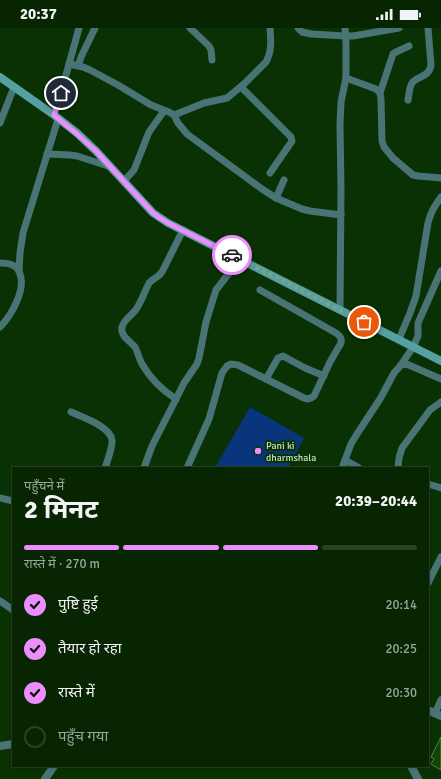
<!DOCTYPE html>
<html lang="hi">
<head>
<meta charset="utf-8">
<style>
	body { margin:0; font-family:Signika,"Noto Sans Devanagari",sans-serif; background:#163111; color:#f1f3f6; height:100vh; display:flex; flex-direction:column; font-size:15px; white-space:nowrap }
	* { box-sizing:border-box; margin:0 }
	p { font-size:13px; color:#98a599 }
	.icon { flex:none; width:22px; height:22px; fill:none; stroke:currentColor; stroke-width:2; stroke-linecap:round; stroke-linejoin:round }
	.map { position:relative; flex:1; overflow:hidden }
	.drawer { position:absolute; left:12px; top:439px; width:417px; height:300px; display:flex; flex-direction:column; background:#082502; border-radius:0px; box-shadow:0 1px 3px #0004,0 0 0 1px #294224 }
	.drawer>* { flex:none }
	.pin { position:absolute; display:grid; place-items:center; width:34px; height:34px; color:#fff; margin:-17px; border:2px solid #fff; border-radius:50%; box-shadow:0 1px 4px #0007 }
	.courier { position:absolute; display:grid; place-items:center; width:40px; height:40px; margin:-20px; border:3px solid #ea8dfd; border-radius:50%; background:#fff; color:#222; box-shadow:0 1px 5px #0007 }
	.head em { font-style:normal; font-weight:700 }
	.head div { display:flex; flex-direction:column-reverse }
	.head { display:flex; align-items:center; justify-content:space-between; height:68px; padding:0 12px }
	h1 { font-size:26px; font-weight:700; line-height:30px }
	.bar { display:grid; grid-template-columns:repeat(4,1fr); gap:6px 4px; align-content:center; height:48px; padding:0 12px }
	.bar i { height:5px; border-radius:3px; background:#294224 }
	.bar .on { background:#ea8dfd }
	.bar p { grid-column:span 4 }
	ol { padding:0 12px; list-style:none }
	li { display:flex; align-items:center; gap:12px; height:44px }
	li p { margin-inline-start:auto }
	li .icon { padding:4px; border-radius:50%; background:#ea8dfd; color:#111; stroke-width:4 }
	li:last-child { color:#98a599 }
	li i { width:22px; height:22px; border:2px solid #294224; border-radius:50% }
	.status { display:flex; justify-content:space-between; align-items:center; height:28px; padding:0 20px; background:#082502; direction:ltr }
	.status svg { height:11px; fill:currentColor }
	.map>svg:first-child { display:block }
	.water { fill:#09357d }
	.building { fill:#114505; stroke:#4f8245 }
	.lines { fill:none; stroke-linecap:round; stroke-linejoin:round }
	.minor { stroke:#487476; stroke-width:7 }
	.tertiary { stroke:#487476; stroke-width:8 }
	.secondary { stroke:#569fa3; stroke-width:8 }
	.done { stroke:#83a37d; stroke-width:4; stroke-dasharray:0 7.2 }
	.route { stroke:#ea8dfd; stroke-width:5 }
	.poi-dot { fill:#ea8dfd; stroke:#0a3103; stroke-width:1.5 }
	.labels { text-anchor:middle; stroke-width:4; stroke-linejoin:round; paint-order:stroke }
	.poi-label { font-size:10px; fill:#c4e0bf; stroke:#0a3103; text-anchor:start }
</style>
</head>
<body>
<div class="status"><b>20:37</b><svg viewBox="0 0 49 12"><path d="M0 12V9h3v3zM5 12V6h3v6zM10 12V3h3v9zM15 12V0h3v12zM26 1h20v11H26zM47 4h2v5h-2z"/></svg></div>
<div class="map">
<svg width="441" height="751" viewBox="0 0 441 751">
	<rect width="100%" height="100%" fill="#0a3103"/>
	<!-- water -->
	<polygon class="water" points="250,379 304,410 288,440 220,440 216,438"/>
	<!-- building -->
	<polygon class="building" points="441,709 441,742 431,736 434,731 431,729"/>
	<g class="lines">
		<!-- minor -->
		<g class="minor">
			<polyline points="190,0 209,18 211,22 212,32"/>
			<polyline points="298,0 302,4 311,6 345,8 353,8 399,0"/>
			<polyline points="69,36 83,39 90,42 118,57 151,77 169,84 174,87 178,95 187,106 262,161 276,170 302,181 310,183 341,187"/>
			<polyline points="78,38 81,29 95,0"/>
			<polyline points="346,50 376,61 380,65 381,71 382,113 384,119 393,130 413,147 418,148 441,150"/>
			<polyline points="241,59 291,109 292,113 290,116 270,145"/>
			<polyline points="380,65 393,26 396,24 409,18"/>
			<path d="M 408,72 C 409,67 409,60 412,55 C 418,47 429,50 431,37 L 428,0"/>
			<polyline points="54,87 61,65 79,0"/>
			<path d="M 174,87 L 204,75 L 227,70 L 244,56 L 266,34 C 272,23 271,12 270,0"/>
			<polyline points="0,95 14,59"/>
			<polyline points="47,126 70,127 77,128 111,139"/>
			<polyline points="124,153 134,142 149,104 164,83"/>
			<polyline points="276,170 284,152"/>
			<path d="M 0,235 C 4,235 9,235 12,237 C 16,238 19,242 20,246 C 26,262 11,288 0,299"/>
			<polyline points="19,243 20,225 23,205 58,91"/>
			<polyline points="340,282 341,162 340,96 341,74 346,50 346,16 345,0"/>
			<path d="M 399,311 L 410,285 L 416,268 L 428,195 C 431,183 435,178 441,169"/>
			<polyline points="401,337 405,336 409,337 441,351"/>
			<polyline points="266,351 278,330 283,328 305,340 324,348"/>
			<path d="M 176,371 C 162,362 150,350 142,336 C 139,331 138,324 135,319 C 130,313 120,308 122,299 C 124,291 133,287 137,280 C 142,272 145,263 149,255 C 153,250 158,250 162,244 L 183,202"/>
			<path d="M 71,384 C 82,389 110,398 112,412 C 113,418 107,434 105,440"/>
			<polyline points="345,432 359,440"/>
			<polyline points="144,440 152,418 176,371 184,355 197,336 199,330 206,294 216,262 240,231"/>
			<path d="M 187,440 L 209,391 L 222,345 L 227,338 L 231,336 L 238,337 L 304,370 L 307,371 L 311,370 L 314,368 L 330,334 L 341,315 C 342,310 340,308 336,305 L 260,262"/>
			<polyline points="342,440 351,416 357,406 380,371 394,345 401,337 413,319 418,308 418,295 441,243"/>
			<polyline points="398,440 399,430 402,420 430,382 441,374"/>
			<polyline points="428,456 441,460"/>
			<polyline points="0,470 13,473"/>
			<polyline points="428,555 441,529"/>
			<polyline points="0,573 13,582"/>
			<polyline points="435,685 441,672"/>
		</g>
		<!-- tertiary -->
		<g class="tertiary">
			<polyline points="430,683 441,688"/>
			<polyline points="0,718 13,716"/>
			<polyline points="411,738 418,751"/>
			<polyline points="45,751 54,738"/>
		</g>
		<!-- secondary -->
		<polyline class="secondary" points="0,49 54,87 77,105 96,123 153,185 168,195 441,333"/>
	</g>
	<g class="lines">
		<!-- done -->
		<polyline class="done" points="232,227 364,294"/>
		<!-- route -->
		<polyline class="route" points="61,65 54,87 77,106 96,123 153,185 160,190 168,195 232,227"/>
	</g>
	<!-- markers -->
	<circle class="poi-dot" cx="258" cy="423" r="4"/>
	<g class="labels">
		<!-- poi labels -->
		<g class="poi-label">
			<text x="266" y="421">Pani ki<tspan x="266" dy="12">dharmshala</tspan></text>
		</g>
	</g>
</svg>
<div class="pin" style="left:364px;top:294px;background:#ea580c"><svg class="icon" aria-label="bag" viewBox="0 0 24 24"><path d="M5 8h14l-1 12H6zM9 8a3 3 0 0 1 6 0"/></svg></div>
<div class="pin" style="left:61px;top:65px;background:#1f2937"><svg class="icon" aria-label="home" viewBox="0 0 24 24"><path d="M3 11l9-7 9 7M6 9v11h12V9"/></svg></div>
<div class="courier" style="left:232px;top:227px"><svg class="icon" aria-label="car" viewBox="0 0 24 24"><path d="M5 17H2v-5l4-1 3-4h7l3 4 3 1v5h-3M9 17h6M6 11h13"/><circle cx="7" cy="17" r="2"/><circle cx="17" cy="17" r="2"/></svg></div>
<section class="drawer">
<div class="head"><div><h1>2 मिनट</h1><p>पहुँचने में</p></div><em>20:39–20:44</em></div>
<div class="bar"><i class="on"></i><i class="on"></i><i class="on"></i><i></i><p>रास्ते में · 270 m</p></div>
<ol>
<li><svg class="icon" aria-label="check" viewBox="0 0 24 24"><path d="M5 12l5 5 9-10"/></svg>पुष्टि हुई<p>20:14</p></li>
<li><svg class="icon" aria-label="check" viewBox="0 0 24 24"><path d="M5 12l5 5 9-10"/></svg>तैयार हो रहा<p>20:25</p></li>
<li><svg class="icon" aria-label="check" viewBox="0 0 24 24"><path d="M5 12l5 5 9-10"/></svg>रास्ते में<p>20:30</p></li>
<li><i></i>पहुँच गया</li>
</ol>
</section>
</div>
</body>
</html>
